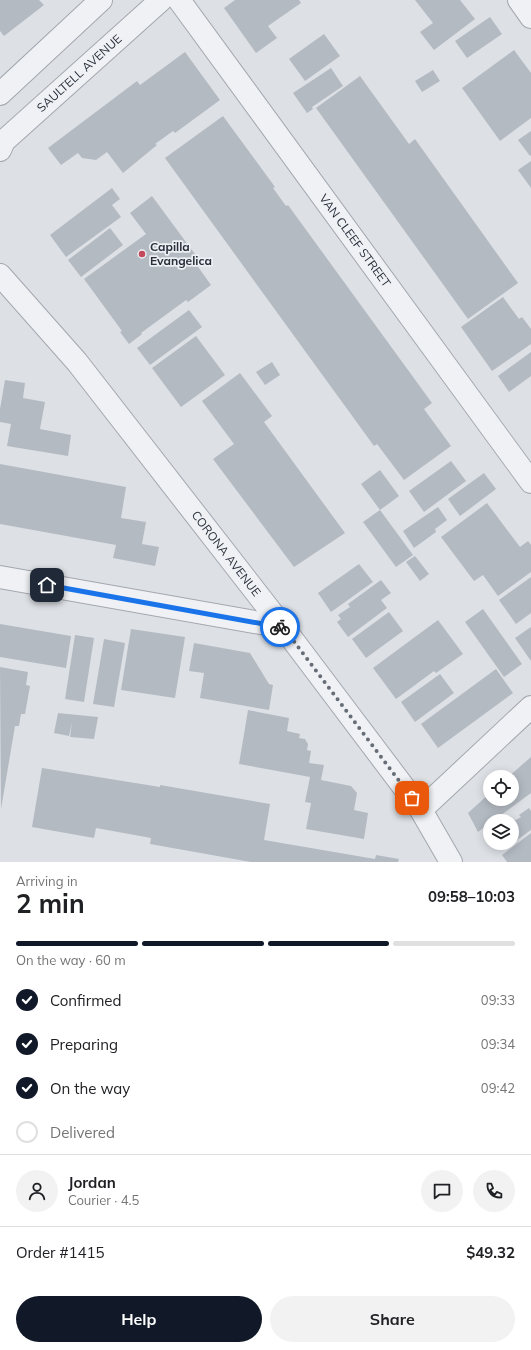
<!DOCTYPE html>
<html lang="en">
<head>
<meta charset="utf-8">
<style>
	body { margin:0; font-family:Mulish,sans-serif; background:#f2f2f2; color:#202124; height:100vh; display:flex; flex-direction:column; font-size:15px; white-space:nowrap }
	* { box-sizing:border-box; margin:0 }
	p { font-size:13px; color:#757577 }
	.icon { flex:none; width:22px; height:22px; fill:none; stroke:currentColor; stroke-width:2; stroke-linecap:round; stroke-linejoin:round }
	.map { position:relative; height:862px; overflow:hidden }
	.panel { display:flex; flex-direction:column; background:#fff; flex:1 }
	.panel>* { flex:none }
	.controls { position:absolute; left:483px; top:770px; display:grid; gap:8px }
	.controls a { display:grid; place-items:center; width:36px; height:36px; border-radius:50%; background:#fff; box-shadow:0 2px 10px #0003; font-size:20px }
	.pin { position:absolute; display:grid; place-items:center; width:34px; height:34px; color:#fff; margin:-17px; border-radius:8px; box-shadow:0 2px 6px #0006 }
	.courier { position:absolute; display:grid; place-items:center; width:40px; height:40px; margin:-20px; border:3px solid #1a73e8; border-radius:50%; background:#fff; color:#222; box-shadow:0 1px 5px #0007 }
	.headline em { font-style:normal; font-weight:700 }
	.headline div { display:flex; flex-direction:column-reverse }
	.headline { display:flex; align-items:center; justify-content:space-between; height:68px; padding:0 16px }
	h1 { font-size:26px; font-weight:700; line-height:30px }
	.bar { display:grid; grid-template-columns:repeat(4,1fr); gap:6px 4px; align-content:center; height:48px; padding:0 16px }
	.bar i { height:5px; border-radius:3px; background:#e0e0e0 }
	.bar .active { background:#111827 }
	.bar p { grid-column:span 4 }
	.line { display:flex; align-items:center; gap:10px; padding:0 16px; border-top:1px solid #e0e0e0 }
	.line div { flex:1 }
	.round { display:grid; place-items:center; flex:none; width:42px; height:42px; border-radius:21px; background:#f2f2f2 }
	ol { padding:0 16px; list-style:none }
	li { display:flex; align-items:center; gap:12px; height:44px }
	li p { margin-inline-start:auto }
	li .icon { padding:4px; border-radius:50%; background:#111827; color:#fff; stroke-width:4 }
	li:last-child { color:#757577 }
	li i { width:22px; height:22px; border:2px solid #e0e0e0; border-radius:50% }
	.cta { display:flex; gap:8px; margin-top:auto; padding:8px 16px }
	.cta a { flex:1; height:46px; border-radius:24px; background:#111827; color:#fff; font-size:16px; font-weight:700; line-height:46px; text-align:center }
	.cta a+a { background:#f2f2f2; color:#202124 }
	.map>svg:first-child { display:block }
	.building { fill:#b4bac2 }
	.lines { fill:none; stroke-linecap:round; stroke-linejoin:round }
	.minor-casing { stroke:#a3a7af; stroke-width:24 }
	.minor { stroke:#eff1f4; stroke-width:22 }
	.done { stroke:#676d76; stroke-width:4; stroke-dasharray:0 7.2 }
	.route { stroke:#1a73e8; stroke-width:5 }
	.poi-dot { fill:#c3495d; stroke:#eceff3; stroke-width:1.5 }
	.labels { text-anchor:middle; stroke-width:3.5; stroke-linejoin:round; paint-order:stroke }
	.street-label { font-size:12px; fill:#282f3b; stroke:#eceff3 }
	.poi-label { font-size:12px; font-weight:bold; fill:#282f3b; stroke:#eceff3; text-anchor:start }
</style>
</head>
<body>
<div class="map">
<svg width="531" height="862" viewBox="0 0 531 862">
	<rect width="100%" height="100%" fill="#dde0e5"/>
	<!-- building -->
	<g class="building">
		<polygon points="0,0 39,0 44,5 4,36 0,31"/>
		<polygon points="235,0 299,0 301,3 268,26 277,38 256,53 224,8"/>
		<polygon points="415,0 460,0 475,19 434,50 420,32 433,23"/>
		<polygon points="490,17 502,34 467,58 455,41"/>
		<polygon points="324,34 340,56 305,81 289,59"/>
		<polygon points="514,50 531,73 531,118 500,141 462,88"/>
		<polygon points="185,52 220,100 175,133 173,131 155,144 157,145 123,173 107,152 96,160 82,158 78,153 61,165 48,148 137,81 140,85"/>
		<polygon points="331,68 343,86 312,107 313,109 307,113 293,93"/>
		<polygon points="433,70 440,81 422,92 415,81"/>
		<polygon points="360,76 409,144 415,139 518,283 468,319 316,108"/>
		<polygon points="223,116 275,187 273,188 286,206 288,205 432,403 424,409 451,446 404,480 377,444 374,446 165,158"/>
		<polygon points="531,131 531,155 530,156 518,140"/>
		<polygon points="531,161 531,188 518,170"/>
		<polygon points="112,188 120,199 112,205 121,217 66,257 50,235"/>
		<polygon points="152,196 200,261 196,264 211,285 188,302 186,300 141,333 142,334 129,344 120,332 122,331 84,279 146,234 130,213"/>
		<polygon points="110,228 123,245 81,277 68,260"/>
		<polygon points="503,297 519,319 522,317 531,329 531,344 492,371 461,327"/>
		<polygon points="189,310 202,327 150,365 137,348"/>
		<polygon points="196,336 225,375 181,407 152,368"/>
		<polygon points="531,352 531,376 509,392 498,376"/>
		<polygon points="272,362 280,375 265,385 256,372"/>
		<polygon points="240,373 272,416 264,422 345,533 294,567 213,459 234,444 202,401"/>
		<polygon points="5,380 25,383 23,398 45,402 40,429 71,435 68,456 7,446 11,424 0,422 0,409"/>
		<polygon points="451,461 466,481 424,512 409,491"/>
		<polygon points="0,464 126,487 121,518 146,522 142,544 159,547 155,566 113,558 116,545 0,524"/>
		<polygon points="380,470 399,496 380,510 361,484"/>
		<polygon points="484,473 496,489 460,516 448,499"/>
		<polygon points="487,503 520,547 528,541 531,545 531,572 498,596 483,575 474,581 441,537"/>
		<polygon points="438,507 447,520 435,529 436,532 414,548 403,531"/>
		<polygon points="380,510 413,555 396,567 363,522"/>
		<polygon points="415,556 429,574 420,581 406,562"/>
		<polygon points="359,564 373,582 331,612 318,593"/>
		<polygon points="531,577 531,613 516,624 499,600"/>
		<polygon points="381,580 391,593 381,600 387,608 348,637 337,622 341,619 338,615 350,607 348,604"/>
		<polygon points="483,609 522,664 504,677 465,622"/>
		<polygon points="389,612 403,631 366,658 352,639"/>
		<polygon points="438,620 463,654 436,673 434,671 396,699 373,668"/>
		<polygon points="0,624 71,636 66,668 0,657"/>
		<polygon points="531,627 531,661 515,638"/>
		<polygon points="131,629 185,637 175,698 121,690"/>
		<polygon points="75,635 94,638 84,702 65,699"/>
		<polygon points="104,639 125,643 114,707 93,704"/>
		<polygon points="194,643 250,653 269,684 273,685 269,710 200,698 204,673 189,671"/>
		<polygon points="0,667 28,672 26,685 30,686 25,714 21,714 19,726 15,726 1,809"/>
		<polygon points="496,669 513,693 438,748 421,724"/>
		<polygon points="440,674 454,693 415,722 401,702"/>
		<polygon points="248,710 289,718 287,731 300,734 299,738 305,739 308,744 307,750 311,751 309,763 324,765 321,780 351,786 357,793 354,810 368,813 364,839 306,829 311,803 305,802 310,777 239,764"/>
		<polygon points="58,713 98,717 94,739 70,737 72,722 69,736 54,733"/>
		<polygon points="531,757 531,793 478,832 468,813 490,793 490,799 512,799 512,777 508,777"/>
		<polygon points="42,768 160,787 160,785 270,804 264,840 375,859 376,855 399,859 398,862 251,862 150,844 151,838 96,828 94,838 32,827"/>
		<polygon points="529,808 531,811 531,830 503,850 499,843 512,843 512,821 509,821 512,819 516,820 521,817 519,815"/>
		<polygon points="531,833 531,862 507,862 502,855"/>
	</g>
	<g class="lines">
		<!-- minor casing -->
		<g class="minor-casing">
			<g id="minor">
				<path id="s1" d="M 179,0 L 531,482"/>
				<polyline points="519,0 531,17"/>
				<polyline points="0,94 101,0"/>
				<path id="s2" d="M 0,150 L 4,141 L 161,0"/>
				<path id="s3" d="M 0,275 L 77,362 L 283,627 L 421,810 L 451,862"/>
				<polyline points="0,577 283,627"/>
				<polyline points="421,810 531,707"/>
			</g>
		</g>
		<!-- minor -->
		<use href="#minor" class="minor"/>
	</g>
	<g class="lines">
		<!-- done -->
		<polyline class="done" points="280,627 283,627 412,798"/>
		<!-- route -->
		<polyline class="route" points="47,585 280,627"/>
	</g>
	<!-- markers -->
	<circle class="poi-dot" cx="142" cy="254" r="4"/>
	<g class="labels">
		<!-- street labels -->
		<g class="street-label">
			<text dy="4" stroke="none"><textPath href="#s2" startOffset="111">SAULTELL AVENUE</textPath></text>
			<text dy="4" stroke="none"><textPath href="#s1" startOffset="298">VAN CLEEF STREET</textPath></text>
			<text dy="4" stroke="none"><textPath href="#s3" startOffset="359">CORONA AVENUE</textPath></text>
		</g>
		<!-- poi labels -->
		<g class="poi-label">
			<text x="150" y="251">Capilla<tspan x="150" dy="14">Evangelica</tspan></text>
		</g>
	</g>
</svg>
<div class="controls">
<a><svg class="icon" aria-label="locate" viewBox="0 0 24 24"><circle cx="12" cy="12" r="6"/><path d="M12 2v4M12 18v4M2 12h4M18 12h4"/></svg></a>
<a><svg class="icon" aria-label="layers" viewBox="0 0 24 24"><path d="M12 4l9 5-9 5-9-5zM3 14l9 5 9-5"/></svg></a>
</div>
<div class="pin" style="left:412px;top:798px;background:#ea580c"><svg class="icon" aria-label="bag" viewBox="0 0 24 24"><path d="M5 8h14l-1 12H6zM9 8a3 3 0 0 1 6 0"/></svg></div>
<div class="pin" style="left:47px;top:585px;background:#1f2937"><svg class="icon" aria-label="home" viewBox="0 0 24 24"><path d="M3 11l9-7 9 7M6 9v11h12V9"/></svg></div>
<div class="courier" style="left:280px;top:627px"><svg class="icon" aria-label="bike" viewBox="0 0 24 24"><circle cx="6" cy="16" r="4"/><circle cx="18" cy="16" r="4"/><path d="M6 16l4-8h5l3 8M10 8l3 8H6M13 5h3"/></svg></div>
</div>
<section class="panel">
<div class="headline"><div><h1>2 min</h1><p>Arriving in</p></div><em>09:58–10:03</em></div>
<div class="bar"><i class="active"></i><i class="active"></i><i class="active"></i><i></i><p>On the way · 60 m</p></div>
<ol>
<li><svg class="icon" aria-label="check" viewBox="0 0 24 24"><path d="M5 12l5 5 9-10"/></svg>Confirmed<p>09:33</p></li>
<li><svg class="icon" aria-label="check" viewBox="0 0 24 24"><path d="M5 12l5 5 9-10"/></svg>Preparing<p>09:34</p></li>
<li><svg class="icon" aria-label="check" viewBox="0 0 24 24"><path d="M5 12l5 5 9-10"/></svg>On the way<p>09:42</p></li>
<li><i></i>Delivered</li>
</ol>
<div class="line" style="height:72px"><a class="round"><svg class="icon" aria-label="person" viewBox="0 0 24 24"><circle cx="12" cy="8" r="4"/><path d="M4 21q1-7 8-7t8 7"/></svg></a><div><b>Jordan</b><p>Courier · 4.5</p></div><a class="round"><svg class="icon" aria-label="chat" viewBox="0 0 24 24"><path d="M4 5h16v11H9l-5 4z"/></svg></a><a class="round"><svg class="icon" aria-label="phone" viewBox="0 0 24 24"><path d="M5 4h4l2 5-3 2q2 4 5 5l2-3 5 2v4C11 20 4 13 5 4z"/></svg></a></div>
<div class="line" style="height:52px"><div>Order #1415</div><b>$49.32</b></div>
<div class="cta"><a>Help</a><a>Share</a></div>
</section>
</body>
</html>
